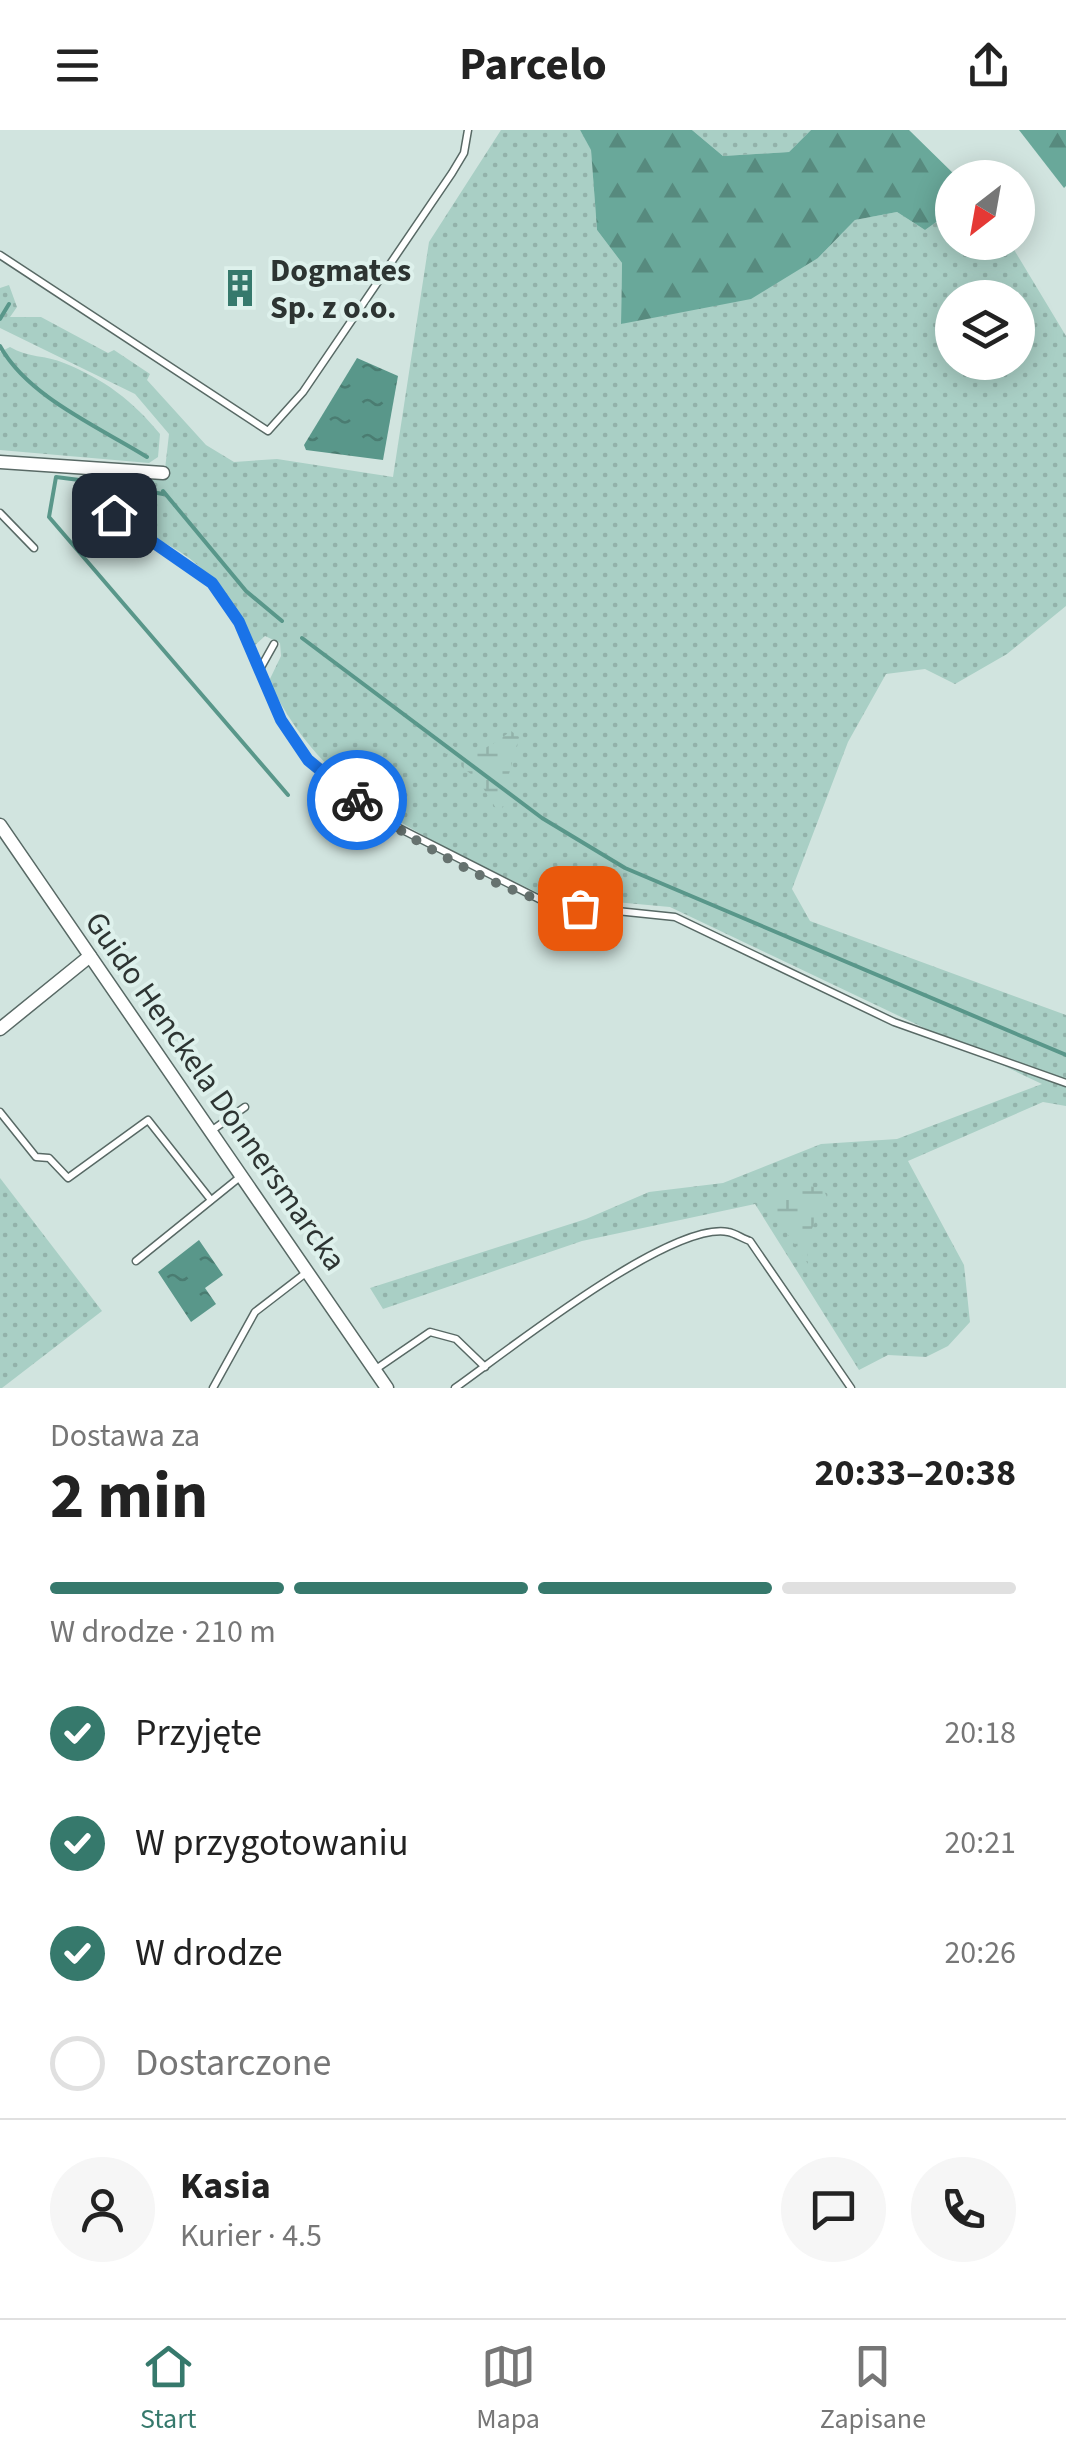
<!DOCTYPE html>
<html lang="pl">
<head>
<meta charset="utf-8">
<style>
	body { margin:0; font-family:"Source Sans 3",sans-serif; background:#f6f6f6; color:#222; height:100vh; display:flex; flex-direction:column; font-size:38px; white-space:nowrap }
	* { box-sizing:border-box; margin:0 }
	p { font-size:32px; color:#767676 }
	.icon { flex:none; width:55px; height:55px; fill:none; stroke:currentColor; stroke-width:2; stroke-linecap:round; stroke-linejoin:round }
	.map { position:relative; height:1258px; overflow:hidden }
	.drawer { display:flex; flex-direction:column; background:#fff; flex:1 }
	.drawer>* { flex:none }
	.needle { width:65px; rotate:211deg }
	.tools { position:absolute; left:935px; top:30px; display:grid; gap:20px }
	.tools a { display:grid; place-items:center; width:100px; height:100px; border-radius:50%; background:#fff; box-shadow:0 5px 25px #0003; font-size:50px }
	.pin { position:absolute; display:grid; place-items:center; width:85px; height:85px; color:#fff; margin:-42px; border-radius:20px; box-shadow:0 5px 15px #0006 }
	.courier { position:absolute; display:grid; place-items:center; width:100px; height:100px; margin:-50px; border:8px solid #1a73e8; border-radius:50%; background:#fff; color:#222; box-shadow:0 2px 12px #0007 }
	.head em { font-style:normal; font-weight:700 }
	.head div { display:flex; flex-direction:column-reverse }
	.head { display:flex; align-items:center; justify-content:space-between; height:170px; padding:0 50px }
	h1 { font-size:65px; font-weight:700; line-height:75px }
	.bar { display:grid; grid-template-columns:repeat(4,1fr); gap:15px 10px; align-content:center; height:120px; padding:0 50px }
	.bar i { height:12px; border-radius:8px; background:#e0e0e0 }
	.bar .selected { background:#36796c }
	.bar p { grid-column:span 4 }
	.line { display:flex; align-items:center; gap:25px; padding:0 50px; border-top:2px solid #e0e0e0 }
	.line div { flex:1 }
	.round { display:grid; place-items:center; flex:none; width:105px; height:105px; border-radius:52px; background:#f6f6f6 }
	ol { padding:0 50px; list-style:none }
	li { display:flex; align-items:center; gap:30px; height:110px }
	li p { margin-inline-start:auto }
	li .icon { padding:10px; border-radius:50%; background:#36796c; color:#fff; stroke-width:4 }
	li:last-child { color:#767676 }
	li i { width:55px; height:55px; border:5px solid #e0e0e0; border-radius:50% }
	header { display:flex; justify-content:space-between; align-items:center; height:130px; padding:0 50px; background:#fff; font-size:45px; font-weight:700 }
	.menu { display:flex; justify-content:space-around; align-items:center; height:140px; border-top:2px solid #e0e0e0; background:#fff; font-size:28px; color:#767676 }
	.menu a { display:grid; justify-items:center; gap:5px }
	.menu .selected { color:#36796c }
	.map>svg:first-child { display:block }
	.grass { fill:url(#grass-dots); fill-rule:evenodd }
	.forest { fill:url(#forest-firs) }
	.wetland { fill:url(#wetland-marsh) }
	.water { fill:url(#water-ripples) }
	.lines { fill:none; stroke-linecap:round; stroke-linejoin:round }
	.stream { stroke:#59978a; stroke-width:4 }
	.service-casing { stroke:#586965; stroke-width:9 }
	.minor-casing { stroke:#586965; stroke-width:15 }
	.service { stroke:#fff; stroke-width:6 }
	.minor { stroke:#fff; stroke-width:12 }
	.done { stroke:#66726f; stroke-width:10; stroke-dasharray:0 18 }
	.route { stroke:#1a73e8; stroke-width:12 }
	.labels { text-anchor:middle; stroke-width:8; stroke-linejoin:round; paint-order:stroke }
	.poi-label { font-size:32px; font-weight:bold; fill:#2d3432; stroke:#def1ec; text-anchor:start }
	.street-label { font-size:32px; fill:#2d3432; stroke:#def1ec }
</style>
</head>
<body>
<header><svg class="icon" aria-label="menu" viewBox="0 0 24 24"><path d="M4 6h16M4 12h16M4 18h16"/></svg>Parcelo<svg class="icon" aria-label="share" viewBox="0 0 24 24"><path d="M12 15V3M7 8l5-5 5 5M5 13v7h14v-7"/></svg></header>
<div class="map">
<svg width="1066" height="1258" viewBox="0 0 1066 1258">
	<defs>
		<pattern id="grass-dots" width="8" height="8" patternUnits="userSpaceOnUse" patternTransform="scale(2.5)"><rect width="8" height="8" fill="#a9cfc5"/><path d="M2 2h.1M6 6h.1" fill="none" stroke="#92b2aa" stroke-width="1.8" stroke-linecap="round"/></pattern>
		<pattern id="forest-firs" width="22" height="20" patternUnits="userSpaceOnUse" patternTransform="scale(2.5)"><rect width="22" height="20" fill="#69a89a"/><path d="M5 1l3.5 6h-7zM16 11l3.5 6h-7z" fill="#578a7e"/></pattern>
		<pattern id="wetland-marsh" width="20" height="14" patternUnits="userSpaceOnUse" patternTransform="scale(2.5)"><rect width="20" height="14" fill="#a9cfc5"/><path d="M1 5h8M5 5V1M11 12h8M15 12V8" fill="none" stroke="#92b2aa"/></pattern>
		<pattern id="water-ripples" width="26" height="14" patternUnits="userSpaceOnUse" patternTransform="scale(2.5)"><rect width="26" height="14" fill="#59978a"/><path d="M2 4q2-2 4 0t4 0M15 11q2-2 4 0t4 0" fill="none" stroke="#4a7c71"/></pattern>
	</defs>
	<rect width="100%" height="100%" fill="#d1e4df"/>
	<!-- grass -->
	<g class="grass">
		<path d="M 501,0 L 580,0 L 591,19 L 597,100 L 622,133 L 621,194 L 818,128 L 855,90 L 897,82 L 925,100 L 952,81 L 952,112 L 1010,113 L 1066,206 L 1066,476 L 1007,524 L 955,554 L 925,539 L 886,544 L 848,612 L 792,759 L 810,791 L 1066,885 L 1066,976 L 1043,972 L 908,1031 L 964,1135 L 970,1192 L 948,1216 L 926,1227 L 888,1225 L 859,1240 L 755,1074 L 582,1111 L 383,1179 L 370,1158 L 586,1089 L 649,1062 L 723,1053 L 821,1014 L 897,1009 L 1042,954 L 670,777 L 615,772 L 612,763 L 618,750 L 598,736 L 572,769 L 550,769 C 436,711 327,674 269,551 L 281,526 L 280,513 L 265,506 L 254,516 C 236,480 221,453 189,428 C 160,407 128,400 110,366 L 115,346 L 164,348 L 169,304 L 135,264 L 0,198 L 0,158 L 9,155 L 17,177 L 10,187 L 41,187 L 108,223 L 114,220 L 150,244 L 147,250 L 206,315 L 234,332 L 277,329 L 393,347 L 429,112 ZM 952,168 L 1018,168 L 1018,232 L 952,232 Z"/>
		<polygon points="692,0 811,0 789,22 723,26"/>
		<path d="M 10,217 C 28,228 46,225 64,233 C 104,249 133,271 160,304 L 158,327 L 149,333 L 0,320 L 0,222 Z"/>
		<polygon points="0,1048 102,1181 2,1258 0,1258"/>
	</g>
	<!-- forest -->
	<g class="forest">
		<polygon points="580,0 692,0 723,26 789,22 811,0 909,0 957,47 952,48 952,81 925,100 897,82 855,90 818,128 751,169 621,194 622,133 597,100 591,20"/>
		<polygon points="1019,0 1066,0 1066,56 1064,58"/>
	</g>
	<!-- wetland -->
	<g class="wetland">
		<path d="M 511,601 L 519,607 L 509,644 L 511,665 L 499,683 L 478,650 L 445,623 L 435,609 L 442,607 C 469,633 485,620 511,601 Z"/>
		<polygon points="809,1056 823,1059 827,1067 806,1111 808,1134 767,1074 785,1060"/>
	</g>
	<!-- water -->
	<g class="water">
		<polygon points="357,228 398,246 383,330 306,320 304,315"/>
		<polygon points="199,1110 223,1145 205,1158 216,1174 191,1192 158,1142"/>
	</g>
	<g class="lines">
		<!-- stream -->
		<g class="stream">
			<polyline points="0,189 9,174"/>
			<path d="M 0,216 C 28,267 99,297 147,327"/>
			<polyline points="95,352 56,347 49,387 288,665"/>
			<polyline points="114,355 163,364"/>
			<polyline points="163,361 246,461 282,491"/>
			<polyline points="302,508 542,688 625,738 1066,925"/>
		</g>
		<!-- service casing -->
		<g class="service-casing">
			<g id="service">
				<polyline points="0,125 268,301 303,262 452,43 464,23 468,0"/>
				<polyline points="105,341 103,362 114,385 212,453 239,491 281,590 308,630 383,690 549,774 675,787 894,892 1066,953"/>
				<polyline points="0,383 34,418"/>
				<polyline points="260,539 274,514"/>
				<polyline points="587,777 607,744"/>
				<polyline points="0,982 36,1027 49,1028 68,1048 148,990 211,1070"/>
				<polyline points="211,1001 245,977"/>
				<polyline points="136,1131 240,1047"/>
				<polyline points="376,1239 430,1202 456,1209 485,1237"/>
				<polyline points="213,1258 255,1182 307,1142"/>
				<path d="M 455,1258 C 506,1222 670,1091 728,1102 C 735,1103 743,1109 750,1111 L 851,1258"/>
			</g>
		</g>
		<!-- minor casing -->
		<g class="minor-casing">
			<g id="minor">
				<polyline points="0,332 163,343"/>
				<polyline points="0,695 387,1258"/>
				<polyline points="0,899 90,826"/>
			</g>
		</g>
		<!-- service -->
		<use href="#service" class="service"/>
		<!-- minor -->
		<use href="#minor" class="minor"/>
	</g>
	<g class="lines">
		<!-- done -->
		<path class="done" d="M 357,670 C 408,709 517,774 580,778"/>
		<!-- route -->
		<polyline class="route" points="114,385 212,453 239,492 281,590 308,630 357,670"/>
	</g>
	<!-- icons -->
	<defs>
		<g id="building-bare" transform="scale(3)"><path d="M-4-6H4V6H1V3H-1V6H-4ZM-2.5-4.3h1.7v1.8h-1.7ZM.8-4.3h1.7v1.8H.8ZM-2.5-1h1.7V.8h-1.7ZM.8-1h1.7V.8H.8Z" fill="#36796c" stroke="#def1ec" stroke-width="2.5" paint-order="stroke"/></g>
	</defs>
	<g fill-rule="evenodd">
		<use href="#building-bare" x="240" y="158"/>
	</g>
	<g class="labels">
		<!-- poi labels -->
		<g class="poi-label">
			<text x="270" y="151">Dogmates<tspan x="270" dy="37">Sp. z o.o.</tspan></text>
		</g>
		<!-- street labels -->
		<g class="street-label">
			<text transform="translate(216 961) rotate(55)" y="11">Guido Henckela Donnersmarcka</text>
		</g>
	</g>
</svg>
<div class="tools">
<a><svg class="needle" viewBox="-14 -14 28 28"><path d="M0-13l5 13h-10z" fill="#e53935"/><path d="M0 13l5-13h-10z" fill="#767676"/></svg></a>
<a><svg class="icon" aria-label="layers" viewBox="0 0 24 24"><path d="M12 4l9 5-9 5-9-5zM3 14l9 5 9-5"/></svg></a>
</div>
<div class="pin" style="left:580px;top:778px;background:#ea580c"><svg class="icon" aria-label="bag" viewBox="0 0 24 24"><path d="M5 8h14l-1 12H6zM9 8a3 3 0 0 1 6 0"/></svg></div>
<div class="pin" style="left:114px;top:385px;background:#1f2937"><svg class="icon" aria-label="home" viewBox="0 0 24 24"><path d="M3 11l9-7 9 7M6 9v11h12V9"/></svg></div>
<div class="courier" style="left:357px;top:670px"><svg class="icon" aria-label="bike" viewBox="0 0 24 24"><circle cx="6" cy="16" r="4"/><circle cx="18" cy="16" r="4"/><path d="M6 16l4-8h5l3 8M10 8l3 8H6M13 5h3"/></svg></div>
</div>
<section class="drawer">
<div class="head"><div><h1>2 min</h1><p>Dostawa za</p></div><em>20:33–20:38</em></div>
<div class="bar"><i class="selected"></i><i class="selected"></i><i class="selected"></i><i></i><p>W drodze · 210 m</p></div>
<ol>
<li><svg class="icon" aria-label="check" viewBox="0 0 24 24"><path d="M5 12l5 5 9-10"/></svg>Przyjęte<p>20:18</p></li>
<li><svg class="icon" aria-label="check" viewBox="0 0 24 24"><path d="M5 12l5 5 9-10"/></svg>W przygotowaniu<p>20:21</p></li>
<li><svg class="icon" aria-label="check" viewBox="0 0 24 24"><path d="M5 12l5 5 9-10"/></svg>W drodze<p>20:26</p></li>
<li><i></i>Dostarczone</li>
</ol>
<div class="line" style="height:180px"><a class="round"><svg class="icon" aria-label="person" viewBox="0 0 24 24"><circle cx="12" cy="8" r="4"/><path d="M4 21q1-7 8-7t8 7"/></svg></a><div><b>Kasia</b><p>Kurier · 4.5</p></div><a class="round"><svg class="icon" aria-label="chat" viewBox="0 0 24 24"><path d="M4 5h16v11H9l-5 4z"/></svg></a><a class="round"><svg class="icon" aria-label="phone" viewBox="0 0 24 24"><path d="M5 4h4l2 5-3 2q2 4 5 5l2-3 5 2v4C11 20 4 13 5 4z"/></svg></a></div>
</section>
<nav class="menu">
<a class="selected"><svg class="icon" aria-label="home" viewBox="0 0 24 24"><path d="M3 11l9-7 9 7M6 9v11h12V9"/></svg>Start</a>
<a><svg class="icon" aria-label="map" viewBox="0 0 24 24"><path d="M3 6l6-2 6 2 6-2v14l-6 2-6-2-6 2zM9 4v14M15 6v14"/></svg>Mapa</a>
<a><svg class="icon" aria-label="saved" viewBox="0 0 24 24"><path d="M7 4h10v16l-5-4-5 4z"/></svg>Zapisane</a>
</nav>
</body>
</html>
